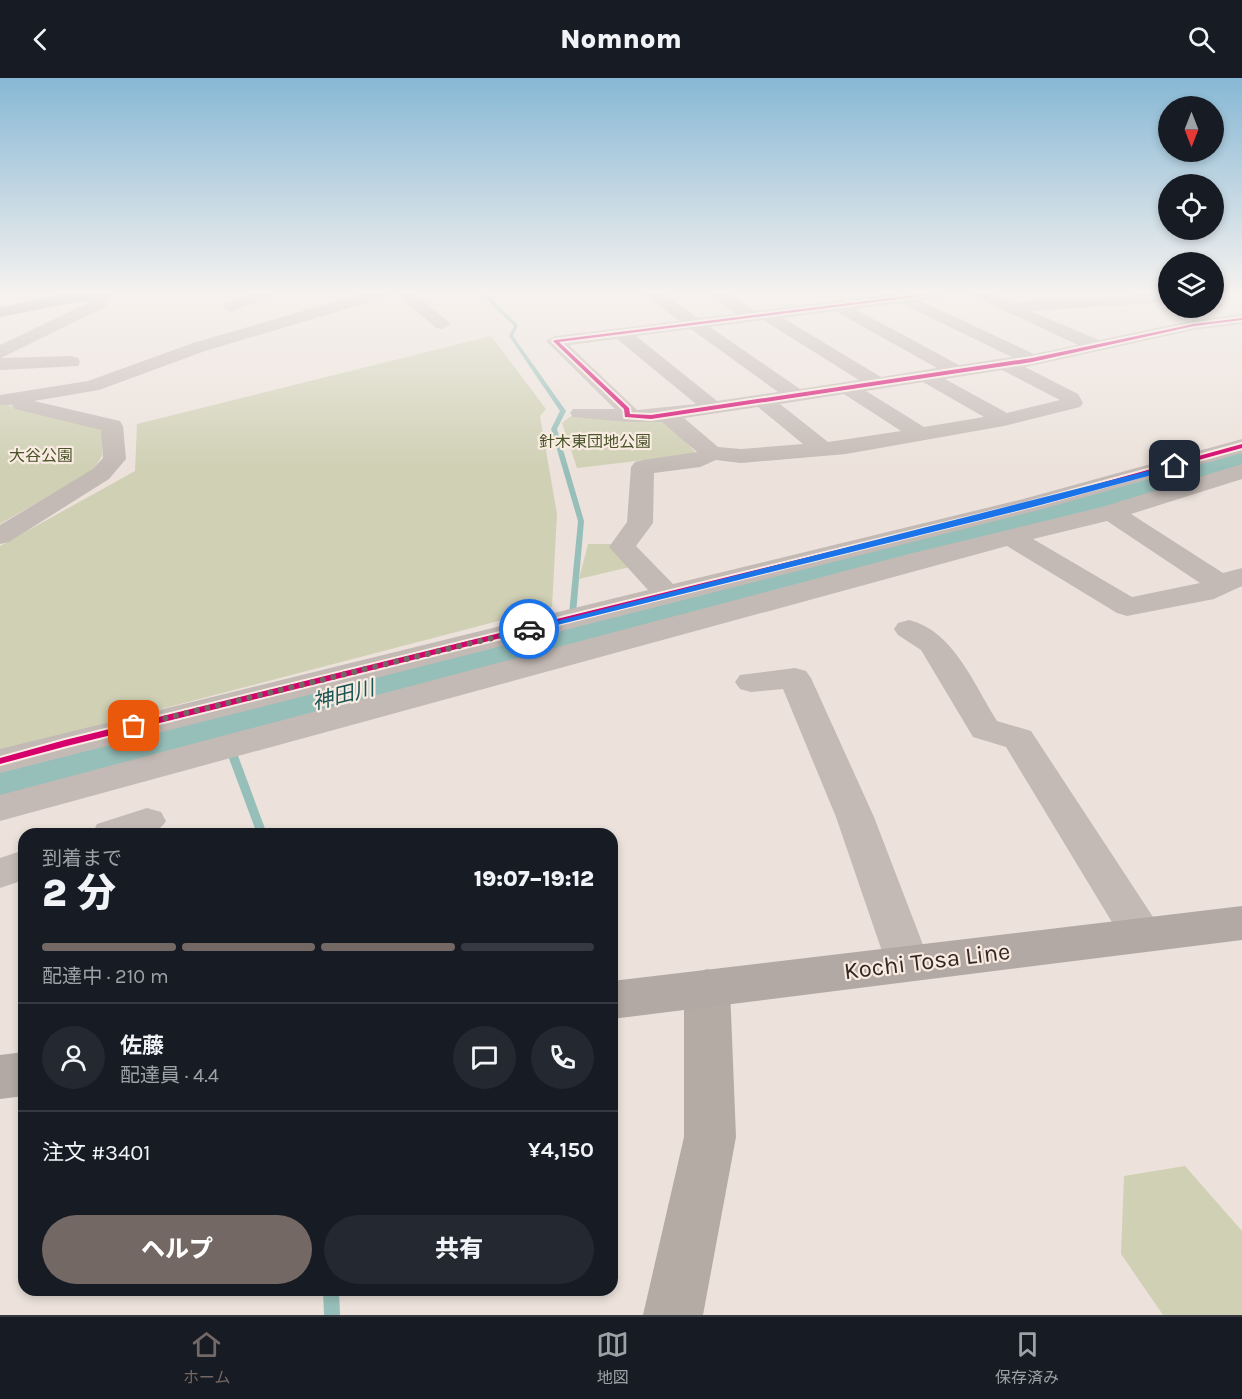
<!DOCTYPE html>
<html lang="ja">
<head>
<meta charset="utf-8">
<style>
	body { margin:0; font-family:Karla,"Noto Sans JP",sans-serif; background:#242831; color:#f1f3f6; height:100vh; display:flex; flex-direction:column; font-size:22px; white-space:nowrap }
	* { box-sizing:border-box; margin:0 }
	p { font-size:20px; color:#9ea1a6 }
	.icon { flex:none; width:33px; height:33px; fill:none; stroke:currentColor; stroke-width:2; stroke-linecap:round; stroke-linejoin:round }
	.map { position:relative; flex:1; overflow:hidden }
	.details { position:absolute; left:18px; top:750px; width:600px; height:468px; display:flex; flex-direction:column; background:#171b24; border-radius:18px; box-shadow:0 3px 9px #0003 }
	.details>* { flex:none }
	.needle { width:39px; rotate:180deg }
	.buttons { position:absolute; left:1158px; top:18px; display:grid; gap:12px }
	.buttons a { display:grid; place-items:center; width:66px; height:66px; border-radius:50%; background:#171b24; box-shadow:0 3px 9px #0003; font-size:30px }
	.pin { position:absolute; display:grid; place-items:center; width:51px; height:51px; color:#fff; margin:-26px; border-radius:12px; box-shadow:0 3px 9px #0006 }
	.courier { position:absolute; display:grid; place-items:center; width:60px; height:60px; margin:-30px; border:4px solid #1a73e8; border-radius:50%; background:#fff; color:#222; box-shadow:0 2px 8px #0007 }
	.summary em { font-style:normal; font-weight:800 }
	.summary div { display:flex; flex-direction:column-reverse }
	.summary { display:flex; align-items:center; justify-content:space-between; height:102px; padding:0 24px }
	h1 { font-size:39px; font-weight:800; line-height:45px }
	.bar { display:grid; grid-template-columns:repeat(4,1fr); gap:9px 6px; align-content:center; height:72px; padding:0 24px }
	.bar i { height:8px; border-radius:4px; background:#363941 }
	.bar .selected { background:#746864 }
	.bar p { grid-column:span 4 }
	.line { display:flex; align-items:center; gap:15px; padding:0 24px; border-top:2px solid #363941 }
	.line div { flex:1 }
	.round { display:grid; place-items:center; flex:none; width:63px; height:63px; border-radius:32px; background:#242831 }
	.cta { display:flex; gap:12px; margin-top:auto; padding:12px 24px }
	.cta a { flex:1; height:69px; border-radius:36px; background:#746864; color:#fff; font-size:24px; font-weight:800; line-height:69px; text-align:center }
	.cta a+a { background:#242831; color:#f1f3f6 }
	header { display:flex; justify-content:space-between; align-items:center; height:78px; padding:0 24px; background:#171b24; font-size:27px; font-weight:800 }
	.tabs { display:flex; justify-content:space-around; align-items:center; height:84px; border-top:2px solid #363941; background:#171b24; font-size:16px; color:#9ea1a6 }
	.tabs a { display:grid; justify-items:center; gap:3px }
	.tabs .selected { color:#746864 }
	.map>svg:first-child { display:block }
	.green { fill:#cfd0b4 }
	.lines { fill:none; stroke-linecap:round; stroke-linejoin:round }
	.stream { fill:#97bfb9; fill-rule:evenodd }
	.river { fill:#97bfb9; fill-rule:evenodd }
	.street { fill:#c4bab5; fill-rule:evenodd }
	.secondary { fill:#b5aba5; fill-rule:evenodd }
	.primary { fill:#b2a9a4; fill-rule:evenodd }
	.highway { fill:#aaa19b; fill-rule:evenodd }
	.cycleway-casing { stroke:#f9ebe1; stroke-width:4 }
	.cycleway { fill:#d6006c; fill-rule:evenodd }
	.route { fill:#1a73e8 }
	.done { stroke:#746864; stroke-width:6; stroke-dasharray:0 10.8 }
	.labels { text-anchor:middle; stroke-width:4.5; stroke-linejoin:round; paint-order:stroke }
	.far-park-label { font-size:16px; fill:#485327; stroke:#f9ebe1 }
	.water-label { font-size:21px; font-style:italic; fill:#185653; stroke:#f9ebe1 }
	.near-street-label { font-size:24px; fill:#332724; stroke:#f9ebe1 }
</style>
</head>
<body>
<header><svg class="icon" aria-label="back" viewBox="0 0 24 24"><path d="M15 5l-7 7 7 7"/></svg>Nomnom<svg class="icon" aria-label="search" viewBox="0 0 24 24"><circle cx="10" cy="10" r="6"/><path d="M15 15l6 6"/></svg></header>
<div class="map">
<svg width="1242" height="1237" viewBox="0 0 1242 1237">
	<rect width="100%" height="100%" fill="#ece2db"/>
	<!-- green -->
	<g class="green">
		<polygon points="491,258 546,331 540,338 557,436 552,529 0,673 0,468 135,393 137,346"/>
		<polygon points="0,325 102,352 102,378 93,392 0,446"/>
		<polygon points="571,338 648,343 665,341 697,376 577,390 562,345"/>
		<polygon points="588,466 613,466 630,489 579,501"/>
		<polygon points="1185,1088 1242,1153 1242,1237 1163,1237 1121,1176 1124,1098"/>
	</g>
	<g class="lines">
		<!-- stream -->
		<g class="stream">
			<polygon points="481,216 486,216 518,247 513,258 566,333 557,351 584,443 574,559 568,559 567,557 578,443 551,351 560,333 509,258 514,248"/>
			<polygon points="221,645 226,648 231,660 229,662 223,662 216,648"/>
			<polygon points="232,672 237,675 267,756 257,756 227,675"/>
			<polygon points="323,1212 339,1212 340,1237 324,1237"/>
		</g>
		<!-- river -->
		<polygon class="river" points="1242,367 1242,391 1120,430 0,726 0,684 1090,412"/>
		<!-- street -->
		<g class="street">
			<polygon points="95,216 111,216 105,229 1,280 71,278 78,280 80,284 78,288 0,292 0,267 92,223"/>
			<polygon points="251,216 276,216 230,234 222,229 224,226"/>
			<polygon points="361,216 388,216 386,219 205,273 99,312 34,323 120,343 123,348 126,381 109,401 9,464 0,466 0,447 93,391 103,380 101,352 15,331 12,327 0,327 0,317 88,303 193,265"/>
			<polygon points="397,216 415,216 451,246 442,251 436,250"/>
			<path d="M 644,216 L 663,216 L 698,240 L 736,236 L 710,216 L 729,216 L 755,233 L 893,216 L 944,216 L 942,219 L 921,223 L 1034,276 L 1078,267 L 969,216 L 992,216 L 1014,226 L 1036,222 L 1168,216 L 1168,224 L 1030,233 L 1099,262 L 1194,242 L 1242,236 L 1242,246 L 1194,252 L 1025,289 L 1078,316 L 1083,325 L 1080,329 L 1004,348 L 846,376 L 741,385 L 716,382 L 700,389 L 654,395 L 653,445 L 636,468 L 673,506 L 1023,421 L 1242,361 L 1242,375 L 1039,432 L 0,695 L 0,671 L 648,512 L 609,469 L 627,444 L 631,389 L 635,384 L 643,382 L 697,374 L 662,344 L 627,344 L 573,339 L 570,335 L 573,331 L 615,331 L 546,263 L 555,258 L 679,243 ZM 900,225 L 1012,279 L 959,287 L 855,231 ZM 835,233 L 937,290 L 881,299 L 783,240 ZM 763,242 L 859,302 L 800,311 L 710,249 ZM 691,251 L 778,314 L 717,323 L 636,258 ZM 617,261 L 696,326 L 637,332 L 569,267 ZM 1002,292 L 1060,322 L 1007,335 L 945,301 ZM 923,304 L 984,339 L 924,349 L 866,313 ZM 844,316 L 901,353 L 828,364 L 780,326 ZM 758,329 L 803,366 L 741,371 L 718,369 L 684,340 Z"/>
			<path d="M 1242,386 L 1242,401 L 1131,436 L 1223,495 L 1242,490 L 1242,508 L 1214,521 L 1127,538 L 1117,535 L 1007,468 L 0,743 L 0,717 L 905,477 L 1102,429 ZM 1107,443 L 1200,505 L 1132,519 L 1033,461 Z"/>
			<path d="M 909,542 C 954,553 974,607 997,643 L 1031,653 L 1157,845 L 1164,857 L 1157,869 L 1142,874 L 1127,869 L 1006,669 L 973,659 L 921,572 L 898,557 L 894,551 L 898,545 Z"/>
			<polygon points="795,590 806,593 811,600 874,739 930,885 924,898 908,903 892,898 886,885 836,739 783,611 751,614 740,611 735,604 740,597"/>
			<path d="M 147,730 L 161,734 L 166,743 C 153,765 114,756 92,756 L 97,746 Z"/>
			<polygon points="24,772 24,802 0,810 0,780"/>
		</g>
		<!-- secondary -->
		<polygon class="secondary" points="707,891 723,897 730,910 736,1059 703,1237 643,1237 684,1059 684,910 691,897"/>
		<!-- primary -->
		<g class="primary">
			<polygon points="1242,828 1242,862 612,941 612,903"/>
			<polygon points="24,974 24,1018 0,1021 0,977"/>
		</g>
		<!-- highway -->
		<polygon class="highway" points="66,216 101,216 93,221 0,239 0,229"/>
		<!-- cycleway casing -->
		<g class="cycleway-casing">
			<g id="cycleway">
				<polygon points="922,216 938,216 559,264 629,330 630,336 651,337 1032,280 1194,246 1242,240 1242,242 1194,248 1032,284 651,341 625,339 624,331 553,263 555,262"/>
				<polygon points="1242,366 1242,370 1032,428 67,668 0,686 0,680 65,662 1028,425"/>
			</g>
		</g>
		<!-- cycleway -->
		<use href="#cycleway" class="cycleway"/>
	</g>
	<!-- sky -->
	<linearGradient id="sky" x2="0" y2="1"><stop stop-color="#87b8d5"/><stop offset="0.55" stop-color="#f6f2ef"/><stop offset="1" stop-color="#f6f2ef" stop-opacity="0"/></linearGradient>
	<rect width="1242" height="390" fill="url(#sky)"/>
	<!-- route -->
	<polygon class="route" points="1175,386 1178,390 1033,429 529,554 525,551"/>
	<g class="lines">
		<!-- done -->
		<polyline class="done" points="134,648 529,551"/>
	</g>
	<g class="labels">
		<!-- far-park labels -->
		<g class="far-park-label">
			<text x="595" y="369">針木東団地公園</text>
			<text x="41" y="383">大谷公園</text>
		</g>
		<!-- water labels -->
		<g class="water-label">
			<text transform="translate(343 617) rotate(-14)" y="7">神田川</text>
		</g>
		<!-- near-street labels -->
		<g class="near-street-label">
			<text transform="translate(927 883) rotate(-7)" y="8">Kochi Tosa Line</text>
		</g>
	</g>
</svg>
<div class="buttons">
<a><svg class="needle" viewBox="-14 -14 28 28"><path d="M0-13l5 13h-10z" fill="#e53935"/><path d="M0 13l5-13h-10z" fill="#9ea1a6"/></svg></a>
<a><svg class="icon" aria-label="locate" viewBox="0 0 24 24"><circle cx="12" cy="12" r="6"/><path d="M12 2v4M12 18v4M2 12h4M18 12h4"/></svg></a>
<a><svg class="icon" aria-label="layers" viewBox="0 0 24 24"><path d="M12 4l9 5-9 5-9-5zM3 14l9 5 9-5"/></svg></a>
</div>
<div class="pin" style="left:134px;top:648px;background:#ea580c"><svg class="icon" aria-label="bag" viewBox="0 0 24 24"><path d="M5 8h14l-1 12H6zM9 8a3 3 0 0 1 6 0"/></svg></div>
<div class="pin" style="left:1175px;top:388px;background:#1f2937"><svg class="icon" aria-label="home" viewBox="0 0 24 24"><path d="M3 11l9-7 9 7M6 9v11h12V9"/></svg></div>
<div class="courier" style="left:529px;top:551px"><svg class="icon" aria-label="car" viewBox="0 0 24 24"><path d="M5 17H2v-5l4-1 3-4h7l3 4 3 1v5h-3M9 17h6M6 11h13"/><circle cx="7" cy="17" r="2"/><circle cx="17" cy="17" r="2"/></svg></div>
<section class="details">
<div class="summary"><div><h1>2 分</h1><p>到着まで</p></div><em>19:07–19:12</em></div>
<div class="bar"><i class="selected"></i><i class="selected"></i><i class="selected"></i><i></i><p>配達中 · 210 m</p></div>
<div class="line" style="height:108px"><a class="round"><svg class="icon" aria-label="person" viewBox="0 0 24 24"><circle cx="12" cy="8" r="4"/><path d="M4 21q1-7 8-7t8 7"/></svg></a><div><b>佐藤</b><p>配達員 · 4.4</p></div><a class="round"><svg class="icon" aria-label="chat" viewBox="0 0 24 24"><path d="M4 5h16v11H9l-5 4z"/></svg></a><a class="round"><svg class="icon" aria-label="phone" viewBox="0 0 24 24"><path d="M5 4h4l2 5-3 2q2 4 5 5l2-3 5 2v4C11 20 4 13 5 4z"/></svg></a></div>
<div class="line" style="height:78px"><div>注文 #3401</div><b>¥4,150</b></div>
<div class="cta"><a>ヘルプ</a><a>共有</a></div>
</section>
</div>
<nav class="tabs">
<a class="selected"><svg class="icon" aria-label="home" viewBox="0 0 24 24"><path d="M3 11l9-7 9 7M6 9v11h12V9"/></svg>ホーム</a>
<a><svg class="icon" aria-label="map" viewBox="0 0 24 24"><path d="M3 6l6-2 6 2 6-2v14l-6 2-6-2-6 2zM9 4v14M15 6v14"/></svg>地図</a>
<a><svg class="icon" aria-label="saved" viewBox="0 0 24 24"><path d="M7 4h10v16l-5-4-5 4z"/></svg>保存済み</a>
</nav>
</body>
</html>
